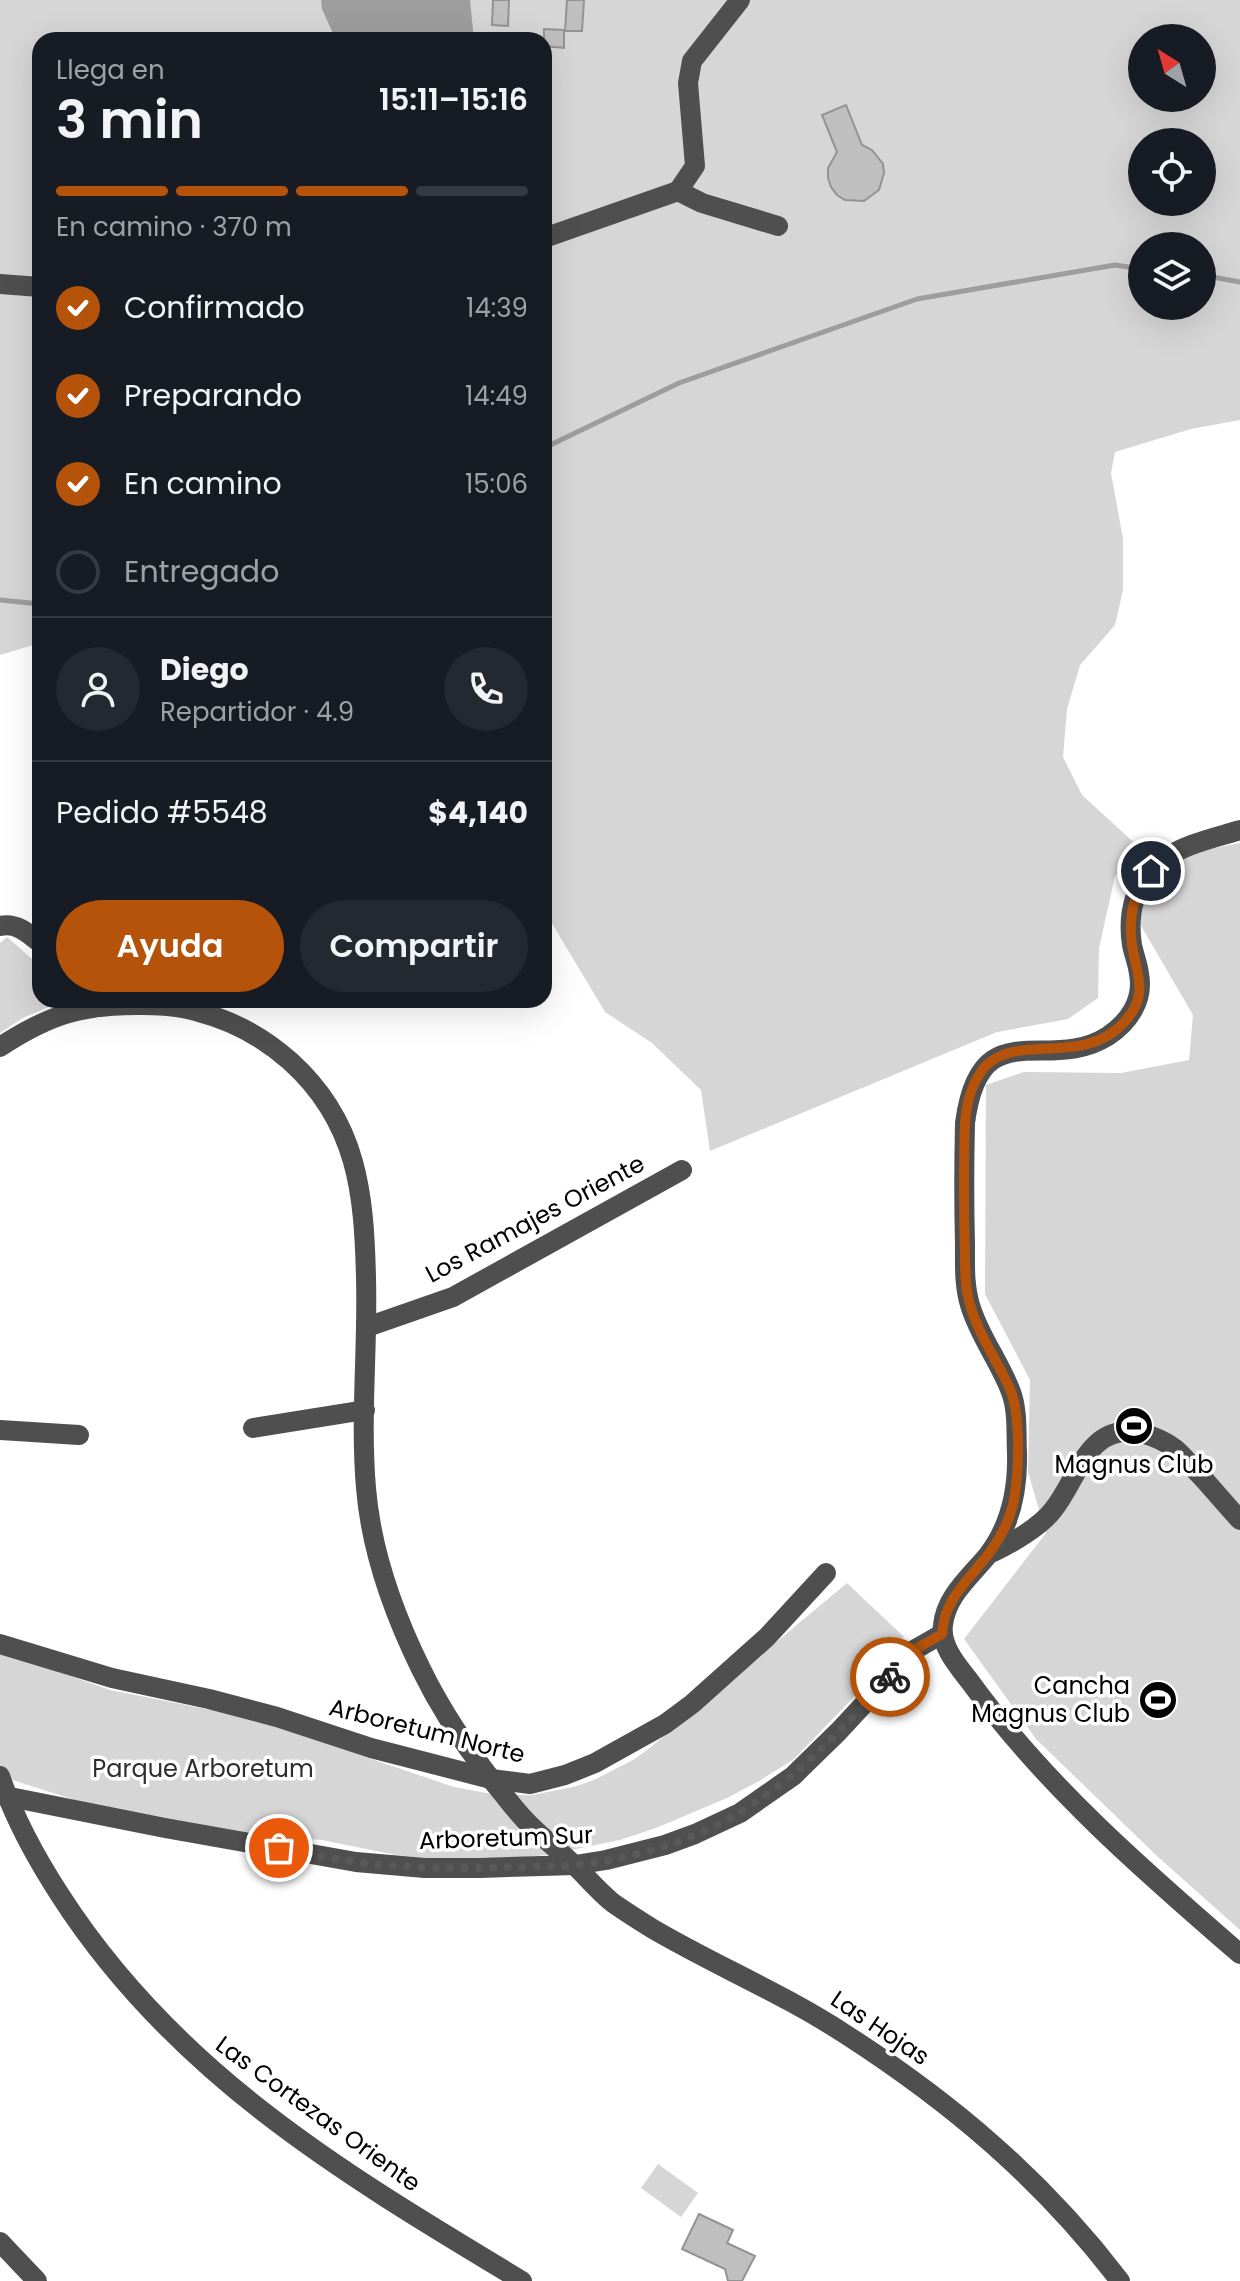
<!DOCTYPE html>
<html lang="es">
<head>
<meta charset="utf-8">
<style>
	body { margin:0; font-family:Poppins,sans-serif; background:#242831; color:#f1f3f6; height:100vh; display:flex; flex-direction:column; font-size:30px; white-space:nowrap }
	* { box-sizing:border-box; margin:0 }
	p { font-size:26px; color:#9ea1a6 }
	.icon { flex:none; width:44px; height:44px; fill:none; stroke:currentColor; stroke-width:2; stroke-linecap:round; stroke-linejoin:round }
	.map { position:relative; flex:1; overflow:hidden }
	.panel { position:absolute; left:32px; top:32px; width:520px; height:976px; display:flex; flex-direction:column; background:#171b24; border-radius:24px; box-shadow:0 8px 32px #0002 }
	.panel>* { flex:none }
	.needle { width:52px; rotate:323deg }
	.tools { position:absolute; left:1128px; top:24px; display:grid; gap:16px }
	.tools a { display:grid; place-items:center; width:88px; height:88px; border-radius:50%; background:#171b24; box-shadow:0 8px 32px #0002; font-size:40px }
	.pin { position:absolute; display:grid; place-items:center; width:68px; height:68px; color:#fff; margin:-34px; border:4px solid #fff; border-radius:50%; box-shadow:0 2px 8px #0007 }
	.courier { position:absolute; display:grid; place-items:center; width:80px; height:80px; margin:-40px; border:6px solid #b45309; border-radius:50%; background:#fff; color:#222; box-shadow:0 2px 10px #0007 }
	.overview em { font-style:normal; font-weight:600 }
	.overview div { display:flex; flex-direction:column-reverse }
	.overview { display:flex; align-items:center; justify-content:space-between; height:136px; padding:0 24px }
	h1 { font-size:52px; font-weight:600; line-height:60px }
	.bar { display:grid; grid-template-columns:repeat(4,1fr); gap:12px 8px; align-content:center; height:96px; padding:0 24px }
	.bar i { height:10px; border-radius:6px; background:#363941 }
	.bar .active { background:#b45309 }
	.bar p { grid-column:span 4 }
	.line { display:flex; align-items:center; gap:20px; padding:0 24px; border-top:2px solid #363941 }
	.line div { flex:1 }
	.round { display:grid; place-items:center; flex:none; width:84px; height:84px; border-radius:42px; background:#242831 }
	ol { padding:0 24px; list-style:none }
	li { display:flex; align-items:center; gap:24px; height:88px }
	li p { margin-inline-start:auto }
	li .icon { padding:8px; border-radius:50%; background:#b45309; color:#fff; stroke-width:4 }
	li:last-child { color:#9ea1a6 }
	li i { width:44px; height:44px; border:4px solid #363941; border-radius:50% }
	.action { display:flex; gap:16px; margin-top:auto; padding:16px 24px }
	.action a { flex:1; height:92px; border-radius:48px; background:#b45309; color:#fff; font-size:32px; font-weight:600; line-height:92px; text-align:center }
	.action a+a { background:#242831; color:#f1f3f6 }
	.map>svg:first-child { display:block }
	.green { fill:#d6d6d6; fill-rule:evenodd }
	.water { fill:#9d9d9d }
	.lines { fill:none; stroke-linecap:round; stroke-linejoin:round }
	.stream { stroke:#9d9d9d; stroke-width:5 }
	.building { fill:#bfbfbf; stroke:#939393; stroke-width:2 }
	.minor { stroke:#4f4f4f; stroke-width:20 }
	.done { stroke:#595959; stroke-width:8; stroke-dasharray:0 14.4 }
	.route { stroke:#b45309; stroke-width:10 }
	.labels { text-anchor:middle; stroke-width:7; stroke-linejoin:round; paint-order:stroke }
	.street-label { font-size:24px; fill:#000; stroke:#fff }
	.poi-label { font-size:24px; fill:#000; stroke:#fff }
	.park-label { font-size:24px; fill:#2d2d2d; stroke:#fff }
</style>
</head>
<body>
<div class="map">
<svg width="1240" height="2281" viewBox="0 0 1240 2281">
	<rect width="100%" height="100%" fill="#fff"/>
	<!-- green -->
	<g class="green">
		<path d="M 0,0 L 1240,0 L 1240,420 L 1191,429 L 1115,452 L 1111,473 L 1123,539 L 1123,590 L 1115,625 L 1080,665 L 1067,709 L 1063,757 L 1082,795 L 1141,849 L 1115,876 L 1099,948 L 1098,998 L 1068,1019 L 997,1032 L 710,1151 L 701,1090 L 652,1043 L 605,1012 L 544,910 L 544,40 L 40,40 L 40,643 L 0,655 ZM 1142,38 L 1202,38 L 1202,98 L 1142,98 ZM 1142,142 L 1202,142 L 1202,202 L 1142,202 ZM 1142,246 L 1202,246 L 1202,306 L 1142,306 Z"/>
		<polygon points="1240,843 1240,1930 1157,1856 1036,1739 964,1639 1046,1533 1028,1472 1030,1380 985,1294 986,1085 1024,1072 1121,1073 1189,1060 1193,1015 1140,924 1147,886 1191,853"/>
		<polygon points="7,937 40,966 40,1000 65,1000 23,1018 0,1033 0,943"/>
		<polygon points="847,1583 904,1637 851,1700 794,1759 761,1780 727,1798 656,1828 620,1840 546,1855 508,1859 433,1859 396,1855 322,1840 205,1831 100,1808 0,1776 0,1651 110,1690 247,1717 454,1787 492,1794 532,1795 573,1787 594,1780 633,1760 651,1747"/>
		<polygon points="658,2164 698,2193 681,2217 641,2188"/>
	</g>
	<!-- water -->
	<polygon class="water" points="321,0 470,0 474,40 336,40 322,9"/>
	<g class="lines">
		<!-- stream -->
		<g class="stream">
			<polyline points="1202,275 1240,282"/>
			<polyline points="544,448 679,383 917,299 1115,265 1142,269"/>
			<polyline points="0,600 40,604"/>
		</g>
	</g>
	<!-- building -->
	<g class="building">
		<polygon points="493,0 509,0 508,26 492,25"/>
		<polygon points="567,0 584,0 582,31 565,31"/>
		<polygon points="544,29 564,30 564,48 544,46"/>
		<polygon points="846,105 862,145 872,150 883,164 884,173 879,190 864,201 845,200 837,195 831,187 828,178 828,168 837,152 822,115"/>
		<polygon points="699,2214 733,2230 727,2243 755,2256 742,2281 728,2281 725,2269 682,2249"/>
	</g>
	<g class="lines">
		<!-- minor -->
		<g class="minor">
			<polyline points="678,191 695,166 688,83 692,61 740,0"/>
			<polyline points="544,238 678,191 702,203 778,226"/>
			<polyline points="0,284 40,287"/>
			<path d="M 1240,830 C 1214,838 1183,844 1160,862 C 1135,882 1127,913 1132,945 C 1134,955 1138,964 1139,974 C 1144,1000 1129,1022 1108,1036 C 1047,1075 980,1009 965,1123 C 964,1164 964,1204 965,1245 C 965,1265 964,1285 970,1305 C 979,1336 1000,1362 1011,1392 C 1018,1411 1016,1433 1017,1453 C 1018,1490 1011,1525 988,1555 C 970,1577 946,1596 943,1625 C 940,1647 959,1667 971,1683 C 1046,1786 1144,1871 1240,1954"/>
			<path d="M 0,926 C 16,922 28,933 40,943"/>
			<path d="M 0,1047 C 50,1014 84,1004 143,1005 C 162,1005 181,1006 199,1012 C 234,1021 264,1038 290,1061 C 358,1122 364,1194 366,1278 C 368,1348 360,1418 366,1488 C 371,1550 394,1614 421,1669 C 442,1712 469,1752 499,1789 C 509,1801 518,1814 530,1825 C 543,1838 558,1850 572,1863 C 586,1876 598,1891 613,1903 C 626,1912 640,1921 653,1929 C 716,1966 784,1994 845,2034 C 952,2103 1042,2179 1120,2281"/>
			<polyline points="367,1327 453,1297 682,1170"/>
			<polyline points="253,1428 365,1410"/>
			<polyline points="0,1430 79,1435"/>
			<path d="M 993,1552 C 1011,1544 1041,1526 1053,1510 C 1079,1478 1087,1422 1141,1433 C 1153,1436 1163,1440 1174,1448 C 1183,1455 1191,1466 1199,1474 C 1213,1489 1226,1505 1240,1520"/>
			<polyline points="0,1644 112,1678 209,1699 277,1717 371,1748 491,1779 530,1784 565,1775 595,1763 665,1724 692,1704 767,1637 826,1573"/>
			<path d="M 0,1776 C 14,1818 36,1858 60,1895 C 175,2074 344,2174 522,2281"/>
			<polyline points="0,1795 165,1828 356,1862 425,1868 480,1868 575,1865 606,1860 665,1845 695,1834 740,1813 793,1776 839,1731 914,1650 942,1634"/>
			<polyline points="0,2242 37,2281"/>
		</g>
	</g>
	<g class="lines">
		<!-- done -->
		<path class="done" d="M 279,1848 C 305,1853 331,1859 357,1862 C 407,1869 458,1869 509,1867 C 531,1867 553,1867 575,1865 C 629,1860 697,1840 742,1811 C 801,1775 844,1727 890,1677"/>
		<!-- route -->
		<path class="route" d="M 890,1677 L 914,1650 L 942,1634 C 944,1598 970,1579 990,1552 C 1004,1533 1014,1510 1016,1486 C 1019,1460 1020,1413 1010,1389 C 997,1360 977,1333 969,1301 C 965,1286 965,1270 965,1253 C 964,1225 964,1197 964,1168 C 965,1147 963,1123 968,1102 C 971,1090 976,1078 983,1069 C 1015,1030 1085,1070 1127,1019 C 1149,993 1136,973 1132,945 C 1128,917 1133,893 1151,871"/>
	</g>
	<!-- icons -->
	<defs>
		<g id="stadium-disc" transform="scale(2)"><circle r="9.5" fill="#000" stroke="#fff"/><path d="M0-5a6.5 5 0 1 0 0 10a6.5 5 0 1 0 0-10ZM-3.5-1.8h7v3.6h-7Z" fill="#fff"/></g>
	</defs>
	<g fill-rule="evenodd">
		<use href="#stadium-disc" x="1134" y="1426"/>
		<use href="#stadium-disc" x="1158" y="1700"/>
	</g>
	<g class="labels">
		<!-- street labels -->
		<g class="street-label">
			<text transform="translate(535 1219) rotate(-28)" y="8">Los Ramajes Oriente</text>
			<text transform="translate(427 1731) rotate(14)" y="8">Arboretum Norte</text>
			<text transform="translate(506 1838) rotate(-2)" y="8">Arboretum Sur</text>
			<text transform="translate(880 2028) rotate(34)" y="8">Las Hojas</text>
			<text transform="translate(318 2114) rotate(36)" y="8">Las Cortezas Oriente</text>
		</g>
		<!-- poi labels -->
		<g class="poi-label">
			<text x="1134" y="1473">Magnus Club</text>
			<text x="1130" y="1694" text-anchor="end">Cancha<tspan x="1130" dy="28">Magnus Club</tspan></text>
		</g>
		<!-- park labels -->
		<g class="park-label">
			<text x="203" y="1777">Parque Arboretum</text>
		</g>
	</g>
</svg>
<div class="tools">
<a><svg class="needle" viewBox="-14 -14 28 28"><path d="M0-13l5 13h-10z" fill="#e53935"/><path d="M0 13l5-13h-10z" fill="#9ea1a6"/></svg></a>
<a><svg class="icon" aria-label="locate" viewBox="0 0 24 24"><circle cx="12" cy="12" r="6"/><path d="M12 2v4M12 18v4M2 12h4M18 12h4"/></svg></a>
<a><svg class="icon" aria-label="layers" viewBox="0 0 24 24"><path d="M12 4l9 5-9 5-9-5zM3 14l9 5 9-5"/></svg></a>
</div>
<div class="pin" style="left:279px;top:1848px;background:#ea580c"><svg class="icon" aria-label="bag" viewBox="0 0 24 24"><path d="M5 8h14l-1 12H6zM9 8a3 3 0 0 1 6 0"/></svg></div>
<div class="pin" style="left:1151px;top:871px;background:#1f2937"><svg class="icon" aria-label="home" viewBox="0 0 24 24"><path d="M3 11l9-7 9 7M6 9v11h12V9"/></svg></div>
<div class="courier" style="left:890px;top:1677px"><svg class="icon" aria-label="bike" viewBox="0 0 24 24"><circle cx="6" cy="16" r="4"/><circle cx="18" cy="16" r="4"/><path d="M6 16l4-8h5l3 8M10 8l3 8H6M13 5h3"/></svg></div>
<section class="panel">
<div class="overview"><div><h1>3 min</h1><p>Llega en</p></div><em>15:11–15:16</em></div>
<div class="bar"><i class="active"></i><i class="active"></i><i class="active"></i><i></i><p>En camino · 370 m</p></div>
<ol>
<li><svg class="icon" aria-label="check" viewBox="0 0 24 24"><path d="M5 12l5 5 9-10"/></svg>Confirmado<p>14:39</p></li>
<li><svg class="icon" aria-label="check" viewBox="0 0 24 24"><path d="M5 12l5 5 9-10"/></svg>Preparando<p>14:49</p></li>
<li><svg class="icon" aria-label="check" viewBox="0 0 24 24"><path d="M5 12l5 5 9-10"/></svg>En camino<p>15:06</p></li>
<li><i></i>Entregado</li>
</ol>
<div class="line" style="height:144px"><a class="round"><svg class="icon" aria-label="person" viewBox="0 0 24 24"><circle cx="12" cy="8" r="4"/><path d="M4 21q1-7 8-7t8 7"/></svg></a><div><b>Diego</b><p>Repartidor · 4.9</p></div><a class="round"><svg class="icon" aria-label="phone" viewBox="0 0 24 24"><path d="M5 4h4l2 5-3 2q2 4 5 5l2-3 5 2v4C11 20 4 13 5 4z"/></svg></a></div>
<div class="line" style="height:104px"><div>Pedido #5548</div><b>$4,140</b></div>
<div class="action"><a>Ayuda</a><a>Compartir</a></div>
</section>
</div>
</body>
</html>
